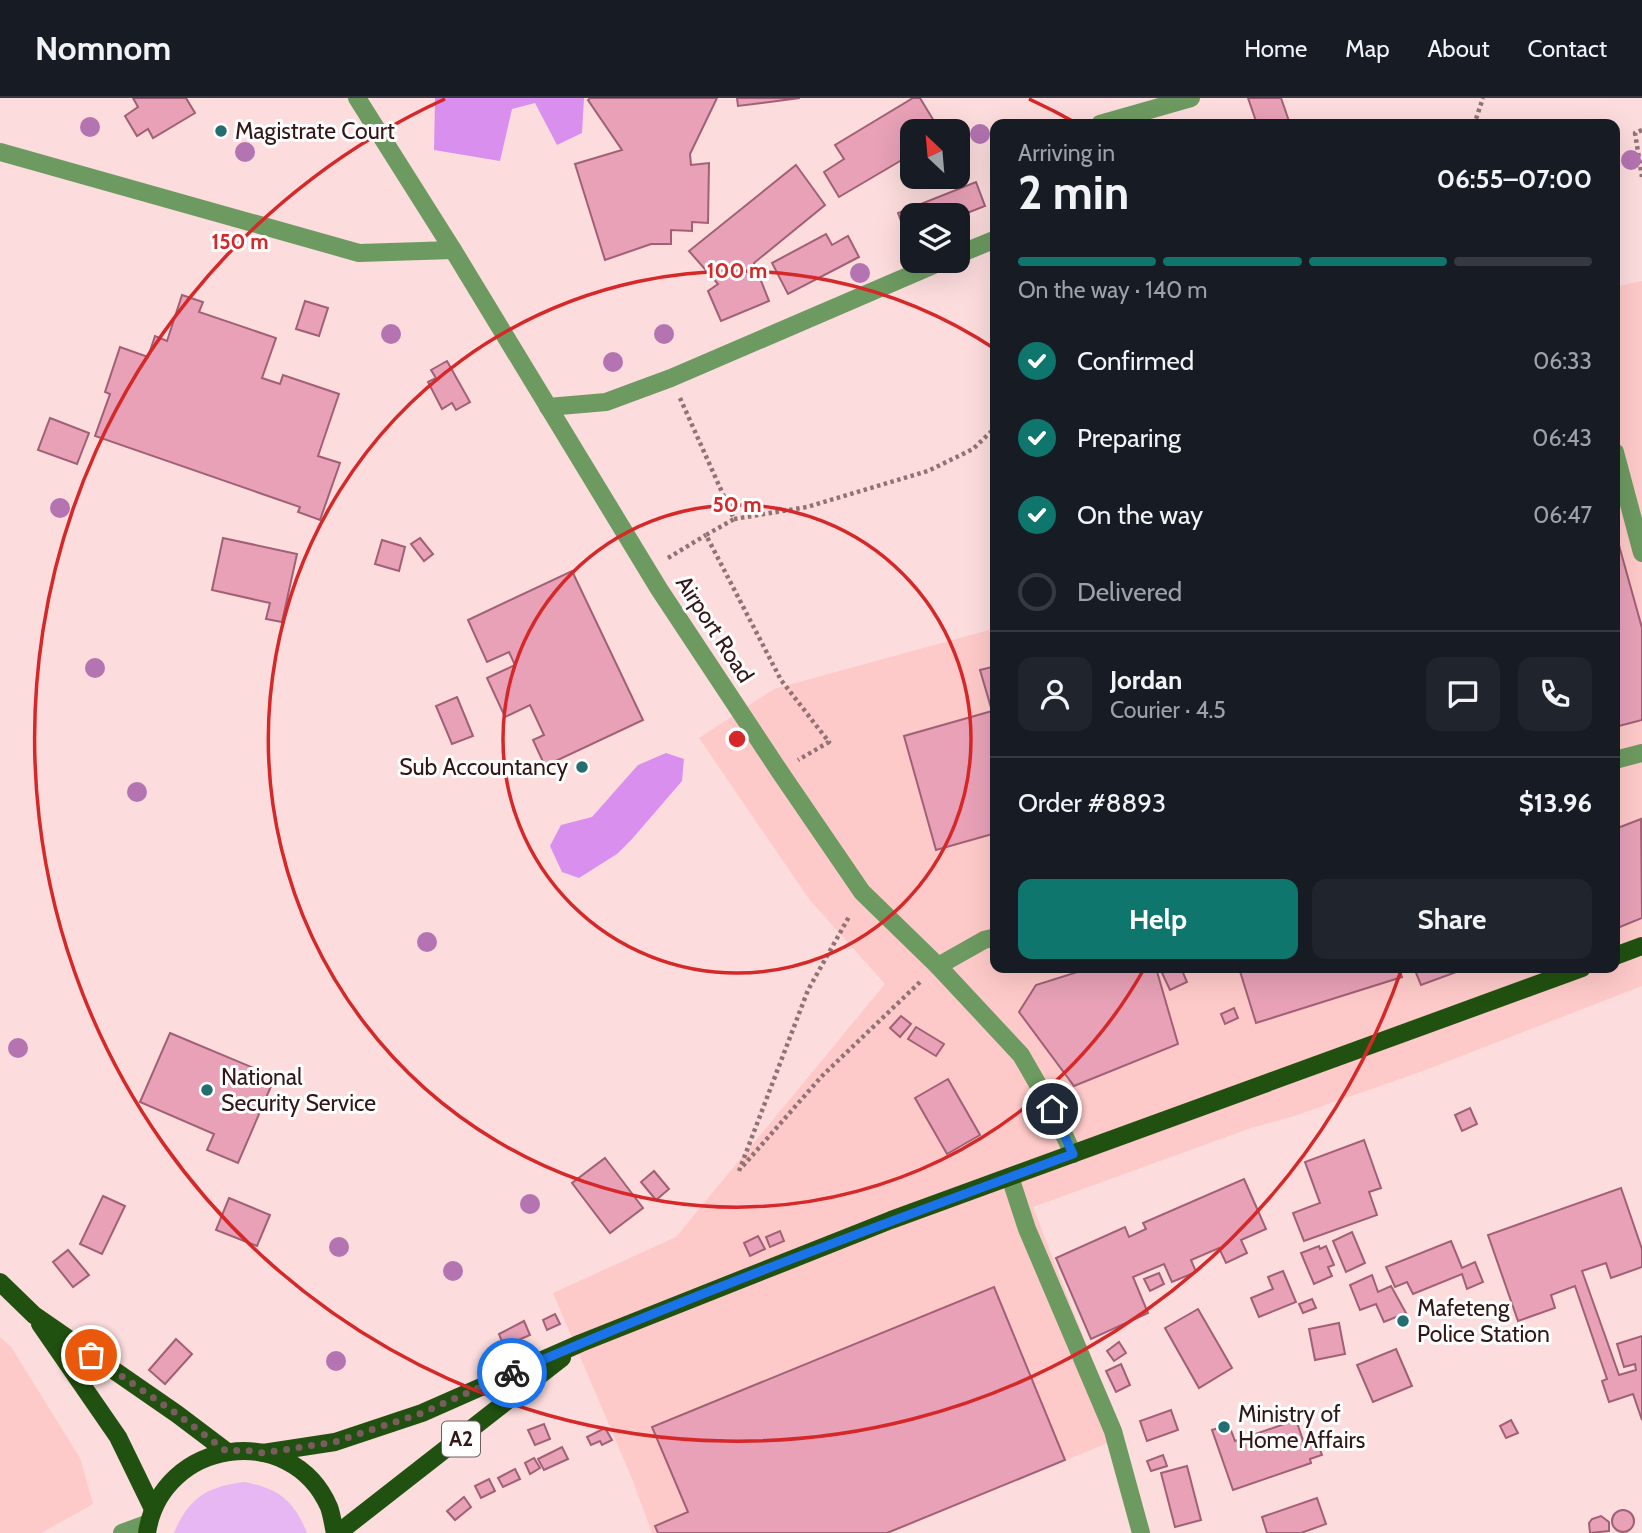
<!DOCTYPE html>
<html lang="en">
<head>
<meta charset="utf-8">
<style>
	body { margin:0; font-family:Cabin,sans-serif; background:#20242c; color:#f1f3f6; height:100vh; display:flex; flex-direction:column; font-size:26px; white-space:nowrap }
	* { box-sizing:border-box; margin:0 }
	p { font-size:23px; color:#9ea1a6 }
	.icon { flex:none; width:38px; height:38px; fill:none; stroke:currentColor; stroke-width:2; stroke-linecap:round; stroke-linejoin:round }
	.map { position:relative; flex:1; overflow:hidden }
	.drawer { position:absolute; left:990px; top:21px; width:630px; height:854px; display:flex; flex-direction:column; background:#171b24; border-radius:14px; box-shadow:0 7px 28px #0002 }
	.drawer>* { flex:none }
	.needle { width:46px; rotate:334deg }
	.tools { position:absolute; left:900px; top:21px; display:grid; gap:14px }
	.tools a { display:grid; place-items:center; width:70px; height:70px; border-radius:14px; background:#171b24; box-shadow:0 7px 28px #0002; font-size:35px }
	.pin { position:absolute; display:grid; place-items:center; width:60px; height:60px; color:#fff; margin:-30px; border:4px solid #fff; border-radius:50%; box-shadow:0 2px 7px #0007 }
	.courier { position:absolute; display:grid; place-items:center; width:70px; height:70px; margin:-35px; border:5px solid #1a73e8; border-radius:50%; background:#fff; color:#222; box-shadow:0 2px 9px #0007 }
	.overview em { font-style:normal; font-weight:700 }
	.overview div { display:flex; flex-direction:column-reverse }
	.overview { display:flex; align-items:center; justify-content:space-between; height:119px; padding:0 28px }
	h1 { font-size:46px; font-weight:700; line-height:52px }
	.bar { display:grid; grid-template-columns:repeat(4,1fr); gap:10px 7px; align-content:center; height:84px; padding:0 28px }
	.bar i { height:9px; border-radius:5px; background:#363941 }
	.bar .current { background:#0f766e }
	.bar p { grid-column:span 4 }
	.line { display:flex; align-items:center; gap:18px; padding:0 28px; border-top:2px solid #363941 }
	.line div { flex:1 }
	.round { display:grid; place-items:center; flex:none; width:74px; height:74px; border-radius:14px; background:#20242c }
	ol { padding:0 28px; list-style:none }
	li { display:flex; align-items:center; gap:21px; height:77px }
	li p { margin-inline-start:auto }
	li .icon { padding:7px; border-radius:50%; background:#0f766e; color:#fff; stroke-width:4 }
	li:last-child { color:#9ea1a6 }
	li i { width:38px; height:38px; border:4px solid #363941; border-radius:50% }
	.button { display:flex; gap:14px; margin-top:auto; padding:14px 28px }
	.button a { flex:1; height:80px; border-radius:14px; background:#0f766e; color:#fff; font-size:28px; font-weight:700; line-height:80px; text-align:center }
	.button a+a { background:#20242c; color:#f1f3f6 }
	header { display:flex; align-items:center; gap:42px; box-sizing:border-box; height:98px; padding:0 35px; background:#171b24; border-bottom:2px solid #363941 }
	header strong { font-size:33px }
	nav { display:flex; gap:38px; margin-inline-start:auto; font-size:24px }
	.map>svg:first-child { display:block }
	.built { fill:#fecac9 }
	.green { fill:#e7b7f3 }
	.forest { fill:#d98fed }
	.building { fill:#e8a1b7; stroke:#a16075; stroke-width:2 }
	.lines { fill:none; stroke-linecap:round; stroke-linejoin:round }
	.path { stroke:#917374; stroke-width:4.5; stroke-dasharray:3.5 3.5; stroke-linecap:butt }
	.minor { stroke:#6d9a61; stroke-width:18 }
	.major { stroke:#215110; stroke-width:18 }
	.tree { fill:#b474b2 }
	.done { stroke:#795c5d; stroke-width:7; stroke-dasharray:0 12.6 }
	.route { stroke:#1a73e8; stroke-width:9 }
	.ring { fill:none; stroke:#d62828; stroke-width:3.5 }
	.poi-dot { fill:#226e71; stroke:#fff; stroke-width:2.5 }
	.labels { text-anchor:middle; stroke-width:6; stroke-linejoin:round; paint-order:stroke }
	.shield { fill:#fff; stroke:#705d5d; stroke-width:2 }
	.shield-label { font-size:21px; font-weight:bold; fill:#331718 }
	.poi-label { font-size:23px; fill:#331718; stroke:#fff; text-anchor:start }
	.street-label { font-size:23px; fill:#331718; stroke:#fff }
	.centre { fill:#d62828; stroke:#fff; stroke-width:3.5 }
	.ring-label { font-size:21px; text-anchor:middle; font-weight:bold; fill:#d62828; stroke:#fff; stroke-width:6; stroke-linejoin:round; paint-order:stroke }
</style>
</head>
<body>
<header>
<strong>Nomnom</strong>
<nav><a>Home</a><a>Map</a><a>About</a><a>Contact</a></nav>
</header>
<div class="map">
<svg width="1642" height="1435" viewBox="0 0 1642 1435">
	<rect width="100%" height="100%" fill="#fcdcdc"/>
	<!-- built -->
	<g class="built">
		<polygon points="1642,183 1642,888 1420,974 1291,1019 1251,1030 1033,1109 1122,1339 890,1435 652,1435 633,1383 553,1195 676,1139 885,886 809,801 699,640 774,591 996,530 996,870 1615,870 1615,189"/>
		<polygon points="0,1239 11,1249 80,1360 93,1406 41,1435 0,1435"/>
	</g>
	<!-- green -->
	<path class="green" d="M 245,1384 C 279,1391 294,1403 307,1435 L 174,1435 C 188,1400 208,1388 245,1384 Z"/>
	<!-- forest -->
	<g class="forest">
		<polygon points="435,0 584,0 582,35 557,47 535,5 512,11 500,63 434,52"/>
		<polygon points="666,655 684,661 682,683 632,741 617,756 579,780 562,774 550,748 561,727 592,719 638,667"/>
	</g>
	<!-- building -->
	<g class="building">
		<polygon points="133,0 186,0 195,15 153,40 148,31 137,38 125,18 138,9"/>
		<polygon points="590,0 717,0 690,56 691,67 709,65 708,125 692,124 692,133 671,132 671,146 651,146 605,162 575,66 622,52 588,2"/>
		<polygon points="737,0 800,0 738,8"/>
		<polygon points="913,0 920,0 940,33 912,33 912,56 839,99 824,74 844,61 835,47"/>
		<polygon points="1248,0 1281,0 1290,26 1257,26"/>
		<polygon points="796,67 825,107 754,165 769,203 721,223 708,193 718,186 689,153"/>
		<polygon points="976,84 985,108 957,119 957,117 912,117 912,137 907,139 898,115"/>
		<polygon points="826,136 832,147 848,138 859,159 788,196 772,165"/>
		<polygon points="182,197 203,204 199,214 276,240 262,280 280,286 283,277 339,296 318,358 340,365 320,422 298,414 300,409 95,338 110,296 105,294 120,249 148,259 155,238 167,243"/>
		<polygon points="305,203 328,210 319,238 296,231"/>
		<polygon points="447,263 470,304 456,312 452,305 442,311 428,284 436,280 431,272"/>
		<polygon points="50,320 89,335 77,366 38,352"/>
		<polygon points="1615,433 1642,530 1642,622 1615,629"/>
		<polygon points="223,440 297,456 282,524 266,521 270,505 212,492"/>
		<polygon points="420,440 433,456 424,463 411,446"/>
		<polygon points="382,442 405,449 399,473 375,466"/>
		<polygon points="572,473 643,622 545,668 533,642 544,637 530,607 505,619 487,580 515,567 509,554 487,564 468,522"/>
		<polygon points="996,568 996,735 936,752 904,638 992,613 980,572"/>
		<polygon points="457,599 473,638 452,646 436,608"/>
		<polygon points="1641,721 1642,820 1615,831 1615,731"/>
		<polygon points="1090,870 1156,870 1178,946 1074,988 1019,914 1036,887"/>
		<polygon points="1174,870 1181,870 1187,884 1170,892 1162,875"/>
		<polygon points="1239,870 1399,870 1402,879 1256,925"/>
		<polygon points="1414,870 1467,870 1421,887"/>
		<polygon points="1234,910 1238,920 1225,926 1221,916"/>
		<polygon points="901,918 911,926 900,939 890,930"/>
		<polygon points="916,929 944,946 936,958 908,941"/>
		<polygon points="170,935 275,979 238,1065 207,1052 214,1036 140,1004"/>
		<polygon points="948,981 980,1037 947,1056 915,1000"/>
		<polygon points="1470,1010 1477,1026 1462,1033 1455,1017"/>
		<polygon points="1364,1042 1381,1090 1369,1094 1377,1117 1304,1143 1293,1115 1320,1105 1305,1064"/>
		<polygon points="605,1060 643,1110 610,1135 572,1085"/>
		<polygon points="654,1073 669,1091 656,1102 641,1084"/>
		<polygon points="1244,1081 1266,1131 1241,1142 1247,1155 1226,1165 1219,1150 1191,1162 1196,1174 1172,1184 1164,1166 1133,1179 1148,1215 1091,1241 1056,1160 1125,1129 1129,1139 1146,1131 1143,1125"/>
		<polygon points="1621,1090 1642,1151 1642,1169 1611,1180 1606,1165 1582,1173 1619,1277 1636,1272 1635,1266 1624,1269 1617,1246 1642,1238 1642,1322 1633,1296 1609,1304 1602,1283 1607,1281 1575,1188 1551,1197 1555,1210 1518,1223 1488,1137"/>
		<polygon points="103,1098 125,1108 102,1156 80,1146"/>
		<polygon points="229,1100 270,1117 257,1148 216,1132"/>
		<polygon points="780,1133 784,1143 770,1149 766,1139"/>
		<polygon points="1352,1134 1365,1165 1346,1174 1333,1143"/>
		<polygon points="758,1138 765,1151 750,1158 744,1145"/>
		<polygon points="1451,1143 1462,1170 1475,1164 1483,1184 1467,1191 1462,1176 1413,1196 1407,1184 1395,1189 1386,1169"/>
		<polygon points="1319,1148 1320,1151 1326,1148 1334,1167 1328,1169 1332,1178 1314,1186 1301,1155"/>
		<polygon points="68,1152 89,1177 73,1189 53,1164"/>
		<polygon points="1283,1173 1296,1204 1259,1219 1251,1200 1273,1191 1268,1179"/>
		<polygon points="1159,1175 1164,1186 1150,1193 1144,1181"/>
		<polygon points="1372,1177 1378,1194 1391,1188 1406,1215 1384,1224 1376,1206 1360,1212 1350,1187"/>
		<polygon points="994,1189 1065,1362 887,1435 658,1435 655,1428 688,1414 652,1329"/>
		<polygon points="1312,1201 1316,1210 1303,1215 1299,1206"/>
		<polygon points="1198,1211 1232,1270 1199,1290 1165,1230"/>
		<polygon points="555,1216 560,1226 547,1232 543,1222"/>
		<polygon points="524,1223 530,1237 512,1245 511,1242 503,1246 499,1236"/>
		<polygon points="1339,1225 1345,1256 1315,1262 1309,1231"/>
		<polygon points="176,1241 192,1256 165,1286 149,1272"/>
		<polygon points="1119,1244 1126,1255 1114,1263 1107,1253"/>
		<polygon points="1396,1251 1412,1288 1373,1304 1357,1267"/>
		<polygon points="1121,1266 1130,1287 1116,1294 1106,1273"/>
		<polygon points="1171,1312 1178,1332 1147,1343 1140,1323"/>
		<polygon points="1296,1322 1304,1345 1316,1341 1322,1357 1310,1361 1311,1365 1233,1392 1212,1332 1229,1327 1235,1343"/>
		<polygon points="1511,1322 1518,1335 1506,1340 1500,1328"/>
		<polygon points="544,1326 550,1341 535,1347 528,1332"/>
		<polygon points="605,1330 612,1342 602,1347 600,1343 591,1347 587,1339"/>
		<polygon points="562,1349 568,1361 544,1372 538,1361"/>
		<polygon points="1163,1357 1167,1368 1151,1373 1147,1363"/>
		<polygon points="534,1360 540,1370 530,1376 525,1365"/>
		<polygon points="1187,1368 1201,1422 1175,1429 1161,1375"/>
		<polygon points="515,1371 520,1381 503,1389 498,1380"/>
		<polygon points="489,1381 495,1393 481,1400 475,1388"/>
		<polygon points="464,1399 471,1409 455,1422 447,1413"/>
		<polygon points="1317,1400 1326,1426 1301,1435 1267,1435 1262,1419"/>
		<circle cx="1623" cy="1423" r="11"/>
		<polygon points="1601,1418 1609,1424 1609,1433 1590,1435 1589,1425 1592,1421"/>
	</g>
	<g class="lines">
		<!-- path -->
		<g class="path">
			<polyline points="1472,26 1475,24 1483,0"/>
			<polyline points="1642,32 1635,35 1642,79"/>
			<polyline points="680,300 734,421 706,437 781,582 829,644 798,662"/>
			<polyline points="734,421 807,409 928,373 973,351 996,329"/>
			<polyline points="668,460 706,437"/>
			<polyline points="743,1068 822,978 921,883"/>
			<polyline points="739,1073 808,892 850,817"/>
		</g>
		<!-- minor -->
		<g class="minor">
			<polyline points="357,0 453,152 659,491 780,674 862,794 938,868 1021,957 1052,1011 1073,1056"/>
			<polyline points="1100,26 1191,0"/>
			<polyline points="0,54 359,155 453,152"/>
			<polyline points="957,157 996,141"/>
			<polyline points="548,309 606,304 671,280 943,163"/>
			<polyline points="1615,354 1642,455"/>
			<polyline points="1615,662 1642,655"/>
			<polyline points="938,868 984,842 996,839"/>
			<polyline points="1010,1079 1027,1131 1113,1333 1141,1435"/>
			<polyline points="122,1435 149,1425"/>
		</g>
		<!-- major -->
		<g class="major">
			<polyline points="1615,858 1642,848"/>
			<polyline points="0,1184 34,1217 177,1316 226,1353"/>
			<polyline points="40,1226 118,1339 153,1411"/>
			<polyline points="263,1355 335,1344 422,1315 581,1245 891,1122 1582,870"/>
			<path d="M 147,1435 C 161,1341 291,1322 329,1409 C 332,1417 333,1427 335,1435"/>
			<polyline points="338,1435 562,1260"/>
		</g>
	</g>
	<!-- trees -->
	<g class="tree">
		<circle cx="90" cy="29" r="10"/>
		<circle cx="980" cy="36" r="10"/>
		<circle cx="245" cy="54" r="10"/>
		<circle cx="1631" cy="62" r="10"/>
		<circle cx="860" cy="175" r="10"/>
		<circle cx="391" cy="236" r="10"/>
		<circle cx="664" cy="236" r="10"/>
		<circle cx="613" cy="264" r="10"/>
		<circle cx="60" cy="410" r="10"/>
		<circle cx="95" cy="570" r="10"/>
		<circle cx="137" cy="694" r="10"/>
		<circle cx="427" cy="844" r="10"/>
		<circle cx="18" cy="950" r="10"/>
		<circle cx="530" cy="1106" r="10"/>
		<circle cx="339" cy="1149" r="10"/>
		<circle cx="453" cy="1173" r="10"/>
		<circle cx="336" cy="1263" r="10"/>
	</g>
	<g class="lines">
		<!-- done -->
		<polyline class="done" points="91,1257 177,1316 226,1353 245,1352 263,1355 335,1344 422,1315 512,1275"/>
		<!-- route -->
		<path class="route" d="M 512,1275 C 696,1195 885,1125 1073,1056 L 1052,1011"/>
	</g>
	<!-- distance rings -->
	<g class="ring">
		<circle cx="737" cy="641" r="234"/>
		<path d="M1144 871A468 468 0 1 1 995 251"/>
		<path d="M1402 870A703 703 0 1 1 445 1M1029 1A703 703 0 0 1 1078 26"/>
	</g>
	<!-- markers -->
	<g class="poi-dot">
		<circle cx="221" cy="33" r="7"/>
		<circle cx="582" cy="669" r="7"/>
		<circle cx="207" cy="992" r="7"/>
		<circle cx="1403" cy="1223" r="7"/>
		<circle cx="1224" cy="1329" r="7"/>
	</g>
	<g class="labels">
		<!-- shield labels -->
		<rect class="shield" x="442" y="1323.5" width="38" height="35" rx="5"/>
		<g class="shield-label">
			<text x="461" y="1348">A2</text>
		</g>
		<!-- poi labels -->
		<g class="poi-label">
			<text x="235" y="41">Magistrate Court</text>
			<text x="568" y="677" text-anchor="end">Sub Accountancy</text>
			<text x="221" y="987">National<tspan x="221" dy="26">Security Service</tspan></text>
			<text x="1417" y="1218">Mafeteng<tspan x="1417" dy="26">Police Station</tspan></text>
			<text x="1238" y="1324">Ministry of<tspan x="1238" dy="26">Home Affairs</tspan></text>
		</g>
		<!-- street labels -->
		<g class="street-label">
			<text transform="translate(715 531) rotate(57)" y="8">Airport Road</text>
		</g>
	</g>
	<circle cx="737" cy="641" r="10" class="centre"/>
	<g class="ring-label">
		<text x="240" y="151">150 m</text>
		<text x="737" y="180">100 m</text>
		<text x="737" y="414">50 m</text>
	</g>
</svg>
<div class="tools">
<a><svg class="needle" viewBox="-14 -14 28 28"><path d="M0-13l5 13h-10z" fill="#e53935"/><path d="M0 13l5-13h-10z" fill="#9ea1a6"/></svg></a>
<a><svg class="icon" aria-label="layers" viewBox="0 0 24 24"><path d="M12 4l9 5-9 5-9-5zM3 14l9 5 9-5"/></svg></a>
</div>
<div class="pin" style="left:91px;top:1257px;background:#ea580c"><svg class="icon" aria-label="bag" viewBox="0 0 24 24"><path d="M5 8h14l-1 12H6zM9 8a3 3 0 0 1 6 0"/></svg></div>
<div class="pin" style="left:1052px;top:1011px;background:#1f2937"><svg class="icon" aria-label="home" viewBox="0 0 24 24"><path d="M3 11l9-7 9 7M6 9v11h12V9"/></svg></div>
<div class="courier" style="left:512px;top:1275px"><svg class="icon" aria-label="bike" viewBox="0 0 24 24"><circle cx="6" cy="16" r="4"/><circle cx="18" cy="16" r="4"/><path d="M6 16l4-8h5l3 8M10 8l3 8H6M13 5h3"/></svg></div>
<section class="drawer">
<div class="overview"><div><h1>2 min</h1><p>Arriving in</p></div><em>06:55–07:00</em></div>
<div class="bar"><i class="current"></i><i class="current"></i><i class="current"></i><i></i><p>On the way · 140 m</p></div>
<ol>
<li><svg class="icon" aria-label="check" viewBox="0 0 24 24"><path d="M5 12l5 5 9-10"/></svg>Confirmed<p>06:33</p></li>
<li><svg class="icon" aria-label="check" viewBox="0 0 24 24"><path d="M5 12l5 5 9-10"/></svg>Preparing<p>06:43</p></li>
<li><svg class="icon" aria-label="check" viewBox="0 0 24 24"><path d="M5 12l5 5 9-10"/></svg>On the way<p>06:47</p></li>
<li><i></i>Delivered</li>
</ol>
<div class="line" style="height:126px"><a class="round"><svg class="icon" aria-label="person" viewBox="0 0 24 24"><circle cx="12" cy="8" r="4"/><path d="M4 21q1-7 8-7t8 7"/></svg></a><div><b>Jordan</b><p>Courier · 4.5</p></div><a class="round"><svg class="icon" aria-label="chat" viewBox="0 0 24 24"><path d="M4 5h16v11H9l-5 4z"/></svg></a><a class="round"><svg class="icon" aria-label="phone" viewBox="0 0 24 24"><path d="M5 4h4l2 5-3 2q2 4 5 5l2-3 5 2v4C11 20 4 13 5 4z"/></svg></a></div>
<div class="line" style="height:91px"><div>Order #8893</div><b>$13.96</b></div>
<div class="button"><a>Help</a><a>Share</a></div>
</section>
</div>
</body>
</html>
